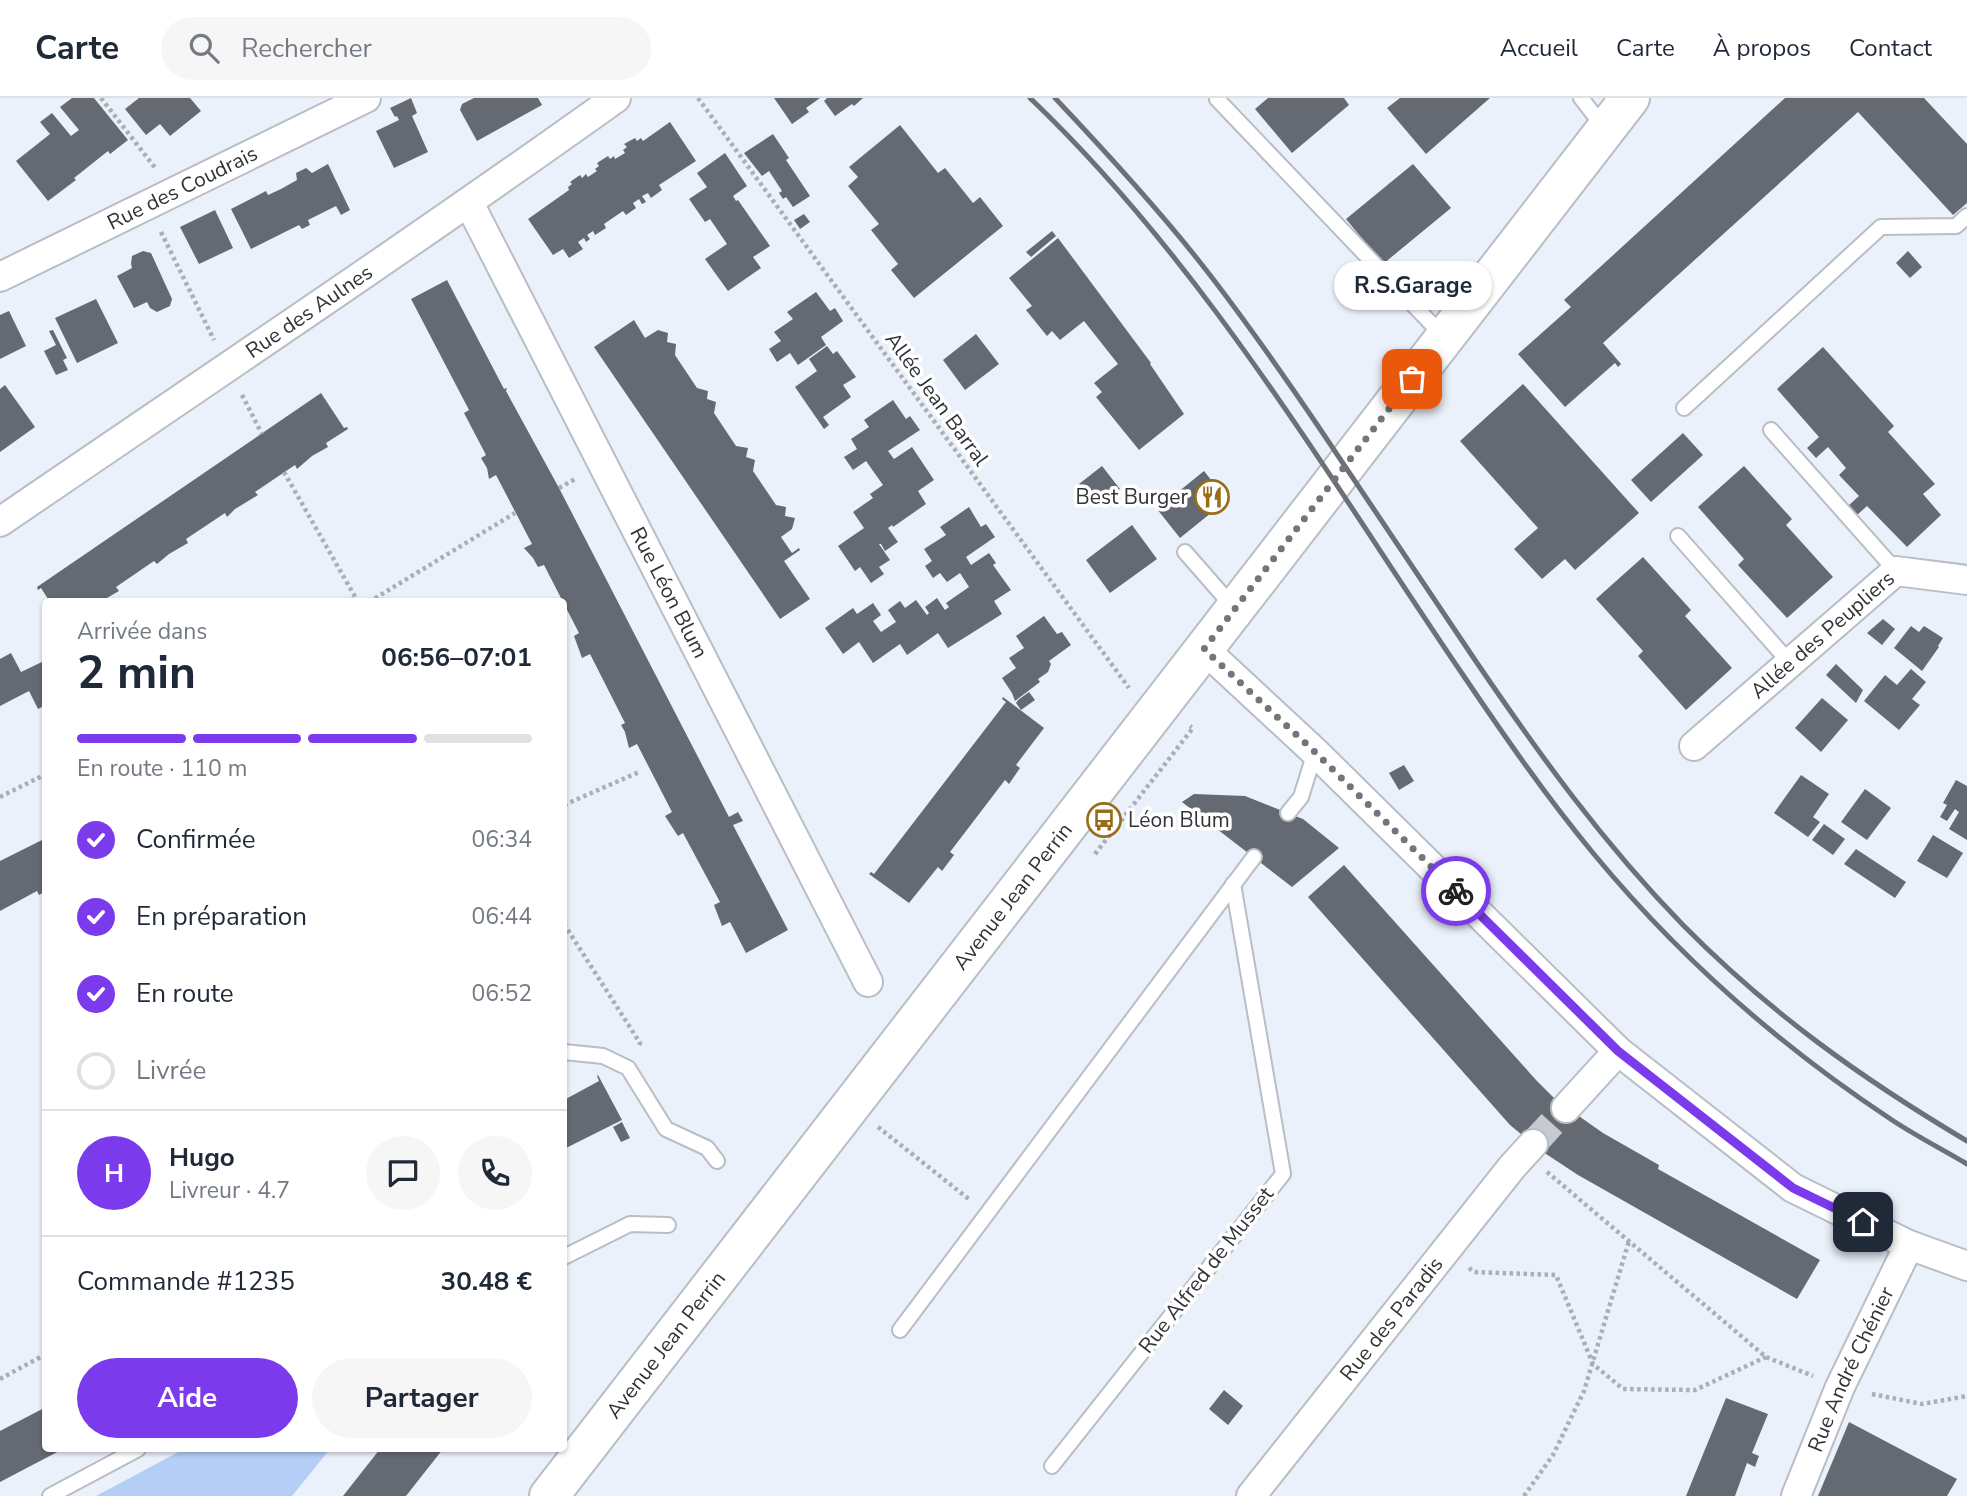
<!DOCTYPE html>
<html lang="fr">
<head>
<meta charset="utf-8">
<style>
	body { margin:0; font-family:"Nunito Sans",sans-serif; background:#f6f6f7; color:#1f2937; height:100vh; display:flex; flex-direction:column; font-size:26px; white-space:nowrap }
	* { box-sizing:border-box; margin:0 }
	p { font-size:23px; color:#747a83 }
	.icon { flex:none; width:38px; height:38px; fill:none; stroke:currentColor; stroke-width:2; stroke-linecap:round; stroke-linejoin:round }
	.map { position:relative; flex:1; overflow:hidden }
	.sheet { position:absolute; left:42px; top:500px; width:525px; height:854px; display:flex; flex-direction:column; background:#fff; border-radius:7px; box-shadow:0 2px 5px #0004 }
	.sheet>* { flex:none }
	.pin { position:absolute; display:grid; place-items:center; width:60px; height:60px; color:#fff; margin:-30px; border-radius:14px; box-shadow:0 4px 10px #0006 }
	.courier { position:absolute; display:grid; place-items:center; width:70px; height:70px; margin:-35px; border:5px solid #7c3aed; border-radius:50%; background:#fff; color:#222; box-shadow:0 2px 9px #0007 }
	.bubble { position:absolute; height:49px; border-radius:24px; background:#fff; box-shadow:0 2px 5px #0004; font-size:23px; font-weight:700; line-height:49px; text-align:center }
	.overview em { font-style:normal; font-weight:700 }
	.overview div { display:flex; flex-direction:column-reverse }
	.overview { display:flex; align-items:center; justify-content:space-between; height:119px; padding:0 35px }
	h1 { font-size:46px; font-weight:700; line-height:52px }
	.bar { display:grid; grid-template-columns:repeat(4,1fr); gap:10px 7px; align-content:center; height:84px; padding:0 35px }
	.bar i { height:9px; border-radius:5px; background:#e0e1e3 }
	.bar .active { background:#7c3aed }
	.bar p { grid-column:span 4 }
	.line { display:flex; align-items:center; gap:18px; padding:0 35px; border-top:2px solid #e0e1e3 }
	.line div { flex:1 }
	.round { display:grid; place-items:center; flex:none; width:74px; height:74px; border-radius:37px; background:#f6f6f7 }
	ol { padding:0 35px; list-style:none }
	li { display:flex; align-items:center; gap:21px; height:77px }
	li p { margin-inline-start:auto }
	li .icon { padding:7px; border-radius:50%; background:#7c3aed; color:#fff; stroke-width:4 }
	li:last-child { color:#747a83 }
	li i { width:38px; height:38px; border:4px solid #e0e1e3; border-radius:50% }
	.button { display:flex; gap:14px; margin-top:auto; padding:14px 35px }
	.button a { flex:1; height:80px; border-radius:42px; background:#7c3aed; color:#fff; font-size:28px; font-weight:700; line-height:80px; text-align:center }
	.button a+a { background:#f6f6f7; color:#1f2937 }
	header { display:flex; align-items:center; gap:42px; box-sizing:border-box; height:98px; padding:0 35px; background:#fff; border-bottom:2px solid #e0e1e3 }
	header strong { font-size:33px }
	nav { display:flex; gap:38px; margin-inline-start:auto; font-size:24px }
	.search { width:490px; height:63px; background:#f6f6f7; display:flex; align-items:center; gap:18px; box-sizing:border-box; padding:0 24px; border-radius:38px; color:#747a83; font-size:26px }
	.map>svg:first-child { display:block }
	.green { fill:#b5cef6 }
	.building { fill:#656a72 }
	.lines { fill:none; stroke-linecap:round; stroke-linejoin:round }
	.street-tunnel { stroke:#c6cbd3; stroke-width:28; stroke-dasharray:28 14; stroke-linecap:butt }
	.lane-casing { stroke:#b8bdc6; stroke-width:18 }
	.street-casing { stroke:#b8bdc6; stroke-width:32 }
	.secondary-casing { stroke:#b8bdc6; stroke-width:42 }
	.path { stroke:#aaaeb5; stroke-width:4.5; stroke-dasharray:3.5 3.5; stroke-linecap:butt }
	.lane { stroke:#fff; stroke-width:14 }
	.street { stroke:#fff; stroke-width:28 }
	.secondary { stroke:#fff; stroke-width:38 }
	.rail { stroke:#6d7076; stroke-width:5 }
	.done { stroke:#72767b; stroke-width:7; stroke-dasharray:0 12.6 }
	.route { stroke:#7c3aed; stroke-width:9 }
	.labels { text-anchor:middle; stroke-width:7; stroke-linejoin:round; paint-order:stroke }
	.street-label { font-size:21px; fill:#313337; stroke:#fff }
	.poi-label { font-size:21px; fill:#313337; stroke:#fff; text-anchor:end }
</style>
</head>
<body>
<header>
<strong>Carte</strong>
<div class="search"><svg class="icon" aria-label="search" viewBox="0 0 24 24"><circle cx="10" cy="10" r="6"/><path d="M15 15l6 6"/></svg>Rechercher</div>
<nav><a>Accueil</a><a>Carte</a><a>À propos</a><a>Contact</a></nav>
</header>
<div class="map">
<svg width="1967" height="1398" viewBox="0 0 1967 1398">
	<rect width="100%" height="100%" fill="#ebf1fa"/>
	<!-- green -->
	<polygon class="green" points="184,1351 330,1351 292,1398 96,1398"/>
	<!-- building -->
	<g class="building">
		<polygon points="72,0 94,0 128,42 110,56 108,53 74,80 76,82 48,103 16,63 50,36 40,24 52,15 71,38 79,32 60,9"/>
		<polygon points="139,0 190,0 201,13 170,38 160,26 146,37 125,11"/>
		<polygon points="411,0 417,15 412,18 428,54 394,70 376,33 399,22 397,18 395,19 390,10"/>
		<polygon points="474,0 538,0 542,7 477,43 460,12 462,6"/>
		<polygon points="774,0 820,0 806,10 809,14 792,26"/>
		<polygon points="827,0 863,0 854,8 852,6 835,18 824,3"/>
		<polygon points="1268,0 1344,0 1349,7 1292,55 1255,11"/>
		<polygon points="1400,0 1490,0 1426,56 1387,10"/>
		<polygon points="1785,0 1924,0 1967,46 1967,105 1953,117 1858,14 1603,245 1621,266 1618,269 1615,265 1565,309 1518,256 1571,209 1564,202"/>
		<polygon points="670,24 696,63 659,87 662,92 651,100 648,95 642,98 646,104 642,106 639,101 633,105 636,110 626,117 623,113 604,126 606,130 595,137 593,133 587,137 590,141 586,144 584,140 578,144 583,151 569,160 563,151 553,157 528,121 569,92 568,89 572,86 570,84 580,77 582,80 586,76 588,79 597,73 595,71 599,68 597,65 608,58 610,61 614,58 615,61 625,55 623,52 627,49 624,46 635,40 637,43 641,40 643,43"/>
		<polygon points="900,27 938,75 945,70 973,105 980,99 1003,128 914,200 891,172 898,166 871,132 879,126 848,88 858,79 849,69"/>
		<polygon points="773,36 789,60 786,62 810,98 793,109 786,99 783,101 779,95 782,93 769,73 762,78 744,55"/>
		<polygon points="725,55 747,88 733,98 736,103 738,102 770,148 753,159 761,170 728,193 705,161 727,146 710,121 705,124 689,101 707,89 697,75"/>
		<polygon points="328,66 350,112 341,117 336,108 308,122 310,127 302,131 299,127 251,151 231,111 266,93 268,97 281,91 297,82 296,75 306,70 312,75"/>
		<polygon points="1413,66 1451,110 1383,166 1346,121"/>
		<polygon points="215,112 233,150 199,166 180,129"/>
		<polygon points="804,116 810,124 800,131 794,122"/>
		<polygon points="1052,133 1056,138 1031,159 1026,154"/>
		<polygon points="1058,140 1151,265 1150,266 1184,316 1139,352 1096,299 1102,294 1094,285 1118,266 1084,223 1060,242 1052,233 1047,238 1026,212 1032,208 1009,180"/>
		<polygon points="143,153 151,155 172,201 170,208 157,214 150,210 147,204 134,210 117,178 132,170 131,166 132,158"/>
		<polygon points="1908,153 1922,169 1910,180 1896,165"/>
		<polygon points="447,182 504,291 507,290 506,293 559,390 729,719 738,714 743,723 733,727 788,832 746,855 730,824 722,828 714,807 720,804 683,735 678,738 665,718 672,714 637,646 629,650 625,634 621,627 625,625 590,556 582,560 574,538 579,535 544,467 538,469 533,460 524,450 532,446 496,377 489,381 487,370 481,360 486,357 464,315 469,312 411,201"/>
		<polygon points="816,194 830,213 835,210 843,223 821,239 826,247 798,267 790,255 777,264 769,251 781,243 774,234 793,221 787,214"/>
		<polygon points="96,201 118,245 77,265 55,220"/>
		<polygon points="9,213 26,248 0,261 0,217"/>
		<polygon points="634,222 645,240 658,232 668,235 667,244 676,246 675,257 697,290 708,293 707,301 716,304 714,315 736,348 748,350 746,359 755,362 753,373 776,407 786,409 785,418 795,420 792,431 781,439 792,455 799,450 800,452 784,463 810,501 780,521 594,249"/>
		<polygon points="53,232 67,260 63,262 68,272 56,277 44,253 56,247 49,233"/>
		<polygon points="976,236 999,266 965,292 943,262"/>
		<polygon points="827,248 833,256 837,253 856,279 843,287 851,299 823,319 829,327 824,331 795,289 817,273 809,261"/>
		<polygon points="1823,249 1894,328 1888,334 1935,386 1923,396 1941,417 1907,449 1867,408 1856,418 1848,408 1859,398 1839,377 1846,370 1828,349 1816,360 1807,350 1819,339 1777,291"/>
		<polygon points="1523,286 1639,415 1575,472 1565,461 1542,481 1514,451 1538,430 1460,343"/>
		<polygon points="5,287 35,329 0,354 0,291"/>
		<polygon points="321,295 344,330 347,329 348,331 326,345 328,349 312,358 297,371 295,367 255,394 258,397 235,411 227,419 225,415 186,441 188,445 169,456 157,466 154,463 116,489 119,493 100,504 50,504 41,490 38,492 37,489"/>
		<polygon points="893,302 906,321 910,318 920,332 888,353 894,361 912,349 934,382 918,393 926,406 893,429 892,427 888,430 898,444 885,453 881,446 879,446 890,462 879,469 884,476 871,485 860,469 855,473 838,448 864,430 853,414 873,400 870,396 883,387 866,363 853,372 844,359 857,351 851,341 869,329 864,322"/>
		<polygon points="1683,335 1703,357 1651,404 1631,382"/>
		<polygon points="1102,368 1120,391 1097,409 1079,386"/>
		<polygon points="1744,368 1792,421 1786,427 1833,479 1787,520 1738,467 1744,461 1698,409"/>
		<polygon points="1204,373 1227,402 1180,440 1157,411"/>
		<polygon points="969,409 981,429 986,426 995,439 966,459 971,467 989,455 996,465 993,467 1011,492 994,503 1002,516 948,550 938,535 907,557 900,546 873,565 859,544 843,556 825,530 853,510 857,516 873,505 881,517 873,523 881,534 896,524 888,512 900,503 905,510 916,502 927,517 929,515 925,509 937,500 945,512 949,509 946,505 969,489 960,475 947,484 940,475 933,480 925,468 932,463 924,451 946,437 940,429"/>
		<polygon points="1132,427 1157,461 1110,495 1086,462"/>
		<polygon points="1643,459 1691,512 1685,518 1732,570 1686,612 1638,558 1643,553 1596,501"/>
		<polygon points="1044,518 1057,536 1062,534 1071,547 1049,563 1051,566 1048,574 1038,581 1040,584 1015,603 1012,595 1002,580 1016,570 1009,560 1024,550 1016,538"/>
		<polygon points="1883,521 1895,531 1882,547 1867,535"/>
		<polygon points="1911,528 1919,534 1924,528 1943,540 1938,548 1939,549 1922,573 1894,550"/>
		<polygon points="11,555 21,574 46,562 46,607 38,611 29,593 0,608 0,561"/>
		<polygon points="1836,566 1863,592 1856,605 1826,577"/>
		<polygon points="1911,571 1926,584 1912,601 1920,607 1899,632 1864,603 1885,577 1897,587"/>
		<polygon points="1029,594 1035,602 1021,612 1016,605 1018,602"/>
		<polygon points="1003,599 1044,630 1016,667 1020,670 1009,686 1005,682 950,754 954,757 942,773 938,769 909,805 869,776 871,774 874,776 1006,604 1002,601"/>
		<polygon points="1822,600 1848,622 1821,654 1795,630"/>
		<polygon points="1404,667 1414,683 1399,692 1389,675"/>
		<polygon points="1801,677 1829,696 1813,719 1820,724 1808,739 1774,715"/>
		<polygon points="1956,682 1967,688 1967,742 1949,731 1959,714 1955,711 1947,723 1940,719 1947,707 1943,705"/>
		<polygon points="1865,691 1891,710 1867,742 1841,724"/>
		<polygon points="1194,696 1245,698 1303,721 1339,750 1292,789 1182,704"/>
		<polygon points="1824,726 1845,741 1833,757 1812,742"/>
		<polygon points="1933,737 1963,755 1947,780 1917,763"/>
		<polygon points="46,740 46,793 39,797 37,793 0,813 0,763"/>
		<polygon points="1856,751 1906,784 1895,800 1844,766"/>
		<polygon points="1344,767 1536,982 1556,1002 1603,1035 1659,1067 1658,1071 1820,1162 1797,1201 1578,1077 1540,1052 1510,1027 1308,799"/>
		<polygon points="598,977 622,1022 564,1051 564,1002 599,983 597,978"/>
		<polygon points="622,1024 630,1040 621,1044 613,1029"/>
		<polygon points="1224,1292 1243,1308 1228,1327 1209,1311"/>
		<polygon points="1726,1300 1768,1316 1752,1355 1759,1358 1756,1366 1755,1369 1747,1365 1735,1398 1686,1398"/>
		<polygon points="46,1309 46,1351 63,1351 0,1384 0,1333"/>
		<polygon points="1849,1324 1957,1381 1947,1398 1818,1398"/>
		<polygon points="380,1351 443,1351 406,1398 343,1398"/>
	</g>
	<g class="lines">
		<!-- street-tunnel -->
		<polyline class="street-tunnel" points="1533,1046 1566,1010"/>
		<!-- lane casing -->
		<g class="lane-casing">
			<g id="lane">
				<polyline points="1219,0 1217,1 1444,239"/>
				<polyline points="1581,0 1605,31"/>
				<polyline points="1684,310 1881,129 1956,128 1967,118"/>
				<polyline points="1771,332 1896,473"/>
				<polyline points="1678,438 1790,565"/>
				<polyline points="1185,454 1234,510"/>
				<polyline points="1288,715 1301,699 1315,654"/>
				<polyline points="564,954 603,958 628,970 666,1031 707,1050 717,1063"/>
				<polyline points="564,1159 630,1126 668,1127"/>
				<polyline points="900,1232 1254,759"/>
				<polyline points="1052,1368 1283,1076 1233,786"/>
				<polyline points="50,1398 138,1351"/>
			</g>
		</g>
		<!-- street casing -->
		<g class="street-casing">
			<g id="street">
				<path id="s1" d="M 469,105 C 601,365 737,623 868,884"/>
				<path id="s2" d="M 0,179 L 366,0"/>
				<path id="s3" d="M 0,424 C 206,283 413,145 616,0"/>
				<polyline points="1204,551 1315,654 1618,953 1793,1090 1909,1147 1967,1168"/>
				<path id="s4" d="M 1694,648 L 1896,473 L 1967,482"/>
				<polyline points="1566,1010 1618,953"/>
				<path id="s5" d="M 1251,1398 L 1512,1069 L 1533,1046"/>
				<path id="s6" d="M 1796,1398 L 1840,1289 L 1909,1147"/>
			</g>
		</g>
		<!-- secondary casing -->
		<g class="secondary-casing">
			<g id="secondary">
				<path id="s7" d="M 549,1398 L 1630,0"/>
			</g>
		</g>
		<!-- path -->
		<g class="path">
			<polyline points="101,0 156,71"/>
			<polyline points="698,0 1129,590"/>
			<polyline points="161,134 214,242"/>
			<polyline points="242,297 262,336"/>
			<polyline points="284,374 358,504"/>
			<polyline points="559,390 577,380"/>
			<polyline points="369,504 515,415"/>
			<polyline points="0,699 46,676"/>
			<polyline points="564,707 639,674"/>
			<polyline points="1095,756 1193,630 1190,628"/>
			<polyline points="564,826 640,945 638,949"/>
			<polyline points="878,1029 970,1102"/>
			<polyline points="1547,1074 1766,1259 1813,1278"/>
			<polyline points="1469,1170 1474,1174 1556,1177 1593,1266 1623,1291 1695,1292 1766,1259"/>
			<polyline points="0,1281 46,1256"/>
			<polyline points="1872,1296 1922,1306 1967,1298"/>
			<polyline points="1524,1398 1553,1357 1584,1293 1629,1143"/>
		</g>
		<!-- lane -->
		<use href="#lane" class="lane"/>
		<!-- street -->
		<use href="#street" class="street"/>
		<!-- secondary -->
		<use href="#secondary" class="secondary"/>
		<!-- rail -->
		<g class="rail">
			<path d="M 1030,0 C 1204,166 1327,377 1461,574 C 1503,636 1545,697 1593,755 C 1678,858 1780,948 1892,1022 C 1916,1038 1942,1051 1967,1066"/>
			<path d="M 1055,0 C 1105,53 1154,106 1199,163 C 1241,216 1280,272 1318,328 C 1371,406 1423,484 1475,562 C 1539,656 1603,745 1683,827 C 1770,915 1861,980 1967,1043"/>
		</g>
	</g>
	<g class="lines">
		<!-- done -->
		<polyline class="done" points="1412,281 1204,551 1315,654 1456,793"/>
		<!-- route -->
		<polyline class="route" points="1456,793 1618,953 1793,1090 1863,1124"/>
	</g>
	<!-- icons -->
	<defs>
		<g id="restaurant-ring" transform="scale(1.75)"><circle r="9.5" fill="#fff" stroke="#976d1a" stroke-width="1.5"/><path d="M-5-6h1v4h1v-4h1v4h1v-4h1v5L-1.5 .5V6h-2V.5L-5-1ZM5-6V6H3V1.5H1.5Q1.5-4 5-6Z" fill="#976d1a"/></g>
		<g id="bus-ring" transform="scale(1.75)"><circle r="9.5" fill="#fff" stroke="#976d1a" stroke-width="1.5"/><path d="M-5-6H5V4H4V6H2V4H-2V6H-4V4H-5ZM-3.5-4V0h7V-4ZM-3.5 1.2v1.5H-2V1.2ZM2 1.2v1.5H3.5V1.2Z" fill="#976d1a"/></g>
	</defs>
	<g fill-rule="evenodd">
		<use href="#restaurant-ring" x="1212" y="399"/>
		<use href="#bus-ring" x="1104" y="722"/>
	</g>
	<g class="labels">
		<!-- street labels -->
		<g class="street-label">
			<text dy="7" stroke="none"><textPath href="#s2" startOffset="203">Rue des Coudrais</textPath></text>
			<text dy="7" stroke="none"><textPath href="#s3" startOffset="374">Rue des Aulnes</textPath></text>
			<text transform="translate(937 301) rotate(54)" y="7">Allée Jean Barral</text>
			<text dy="7" stroke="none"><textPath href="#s1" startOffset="438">Rue Léon Blum</textPath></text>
			<text dy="7" stroke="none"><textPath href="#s4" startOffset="170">Allée des Peupliers</textPath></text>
			<text dy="7" stroke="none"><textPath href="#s7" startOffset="758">Avenue Jean Perrin</textPath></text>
			<text transform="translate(1206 1172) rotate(-52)" y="7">Rue Alfred de Musset</text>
			<text dy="7" stroke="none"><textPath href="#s5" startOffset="226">Rue des Paradis</textPath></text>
			<text dy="7" stroke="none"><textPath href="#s7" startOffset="191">Avenue Jean Perrin</textPath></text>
			<text dy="7" stroke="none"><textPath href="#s6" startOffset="138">Rue André Chénier</textPath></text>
		</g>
		<!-- poi labels -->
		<g class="poi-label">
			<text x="1188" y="406">Best Burger</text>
			<text x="1128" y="729" text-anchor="start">Léon Blum</text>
		</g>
	</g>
</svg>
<div class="pin" style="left:1412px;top:281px;background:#ea580c"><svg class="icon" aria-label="bag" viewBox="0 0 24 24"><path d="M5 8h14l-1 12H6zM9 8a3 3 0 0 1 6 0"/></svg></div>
<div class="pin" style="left:1863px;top:1124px;background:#1f2937"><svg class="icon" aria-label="home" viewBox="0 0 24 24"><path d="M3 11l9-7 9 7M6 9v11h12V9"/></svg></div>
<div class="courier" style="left:1456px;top:793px"><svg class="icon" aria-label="bike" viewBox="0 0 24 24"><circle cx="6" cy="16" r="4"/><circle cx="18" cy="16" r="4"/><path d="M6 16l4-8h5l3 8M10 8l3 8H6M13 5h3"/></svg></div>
<div class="bubble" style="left:1334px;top:163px;width:158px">R.S.Garage</div>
<section class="sheet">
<div class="overview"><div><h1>2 min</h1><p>Arrivée dans</p></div><em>06:56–07:01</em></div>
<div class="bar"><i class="active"></i><i class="active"></i><i class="active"></i><i></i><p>En route · 110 m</p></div>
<ol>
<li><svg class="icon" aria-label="check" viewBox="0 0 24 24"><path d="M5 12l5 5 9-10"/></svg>Confirmée<p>06:34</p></li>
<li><svg class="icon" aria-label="check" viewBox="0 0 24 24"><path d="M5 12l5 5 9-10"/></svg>En préparation<p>06:44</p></li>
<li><svg class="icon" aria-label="check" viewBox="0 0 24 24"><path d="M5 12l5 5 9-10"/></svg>En route<p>06:52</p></li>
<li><i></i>Livrée</li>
</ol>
<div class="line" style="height:126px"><b class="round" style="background:#7c3aed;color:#fff">H</b><div><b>Hugo</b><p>Livreur · 4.7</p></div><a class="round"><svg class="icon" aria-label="chat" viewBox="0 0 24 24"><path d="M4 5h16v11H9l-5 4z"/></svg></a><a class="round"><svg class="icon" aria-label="phone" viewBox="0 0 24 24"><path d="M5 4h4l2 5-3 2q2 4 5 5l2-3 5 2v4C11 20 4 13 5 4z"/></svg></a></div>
<div class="line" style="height:91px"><div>Commande #1235</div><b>30.48 €</b></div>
<div class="button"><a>Aide</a><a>Partager</a></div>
</section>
</div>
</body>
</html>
